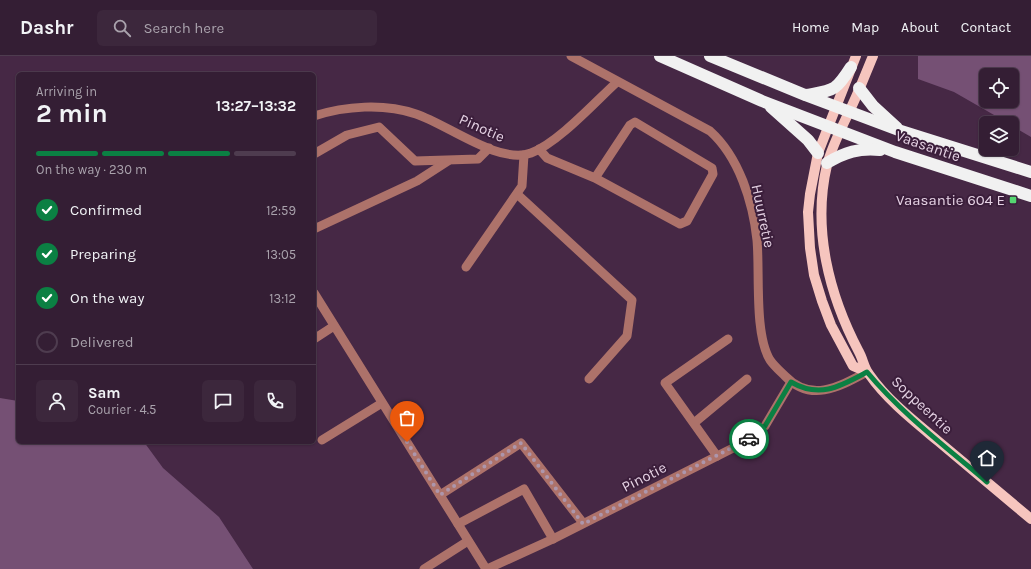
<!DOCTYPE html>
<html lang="en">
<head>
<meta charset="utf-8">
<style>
	body { margin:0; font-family:Karla,sans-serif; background:#3c273c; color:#f1f3f6; height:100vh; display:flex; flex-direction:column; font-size:15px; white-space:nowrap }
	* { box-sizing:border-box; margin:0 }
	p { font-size:13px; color:#a9a2ac }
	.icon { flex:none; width:22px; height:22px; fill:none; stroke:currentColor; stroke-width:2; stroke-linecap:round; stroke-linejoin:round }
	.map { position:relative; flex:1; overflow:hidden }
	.drawer { position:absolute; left:16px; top:16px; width:300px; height:372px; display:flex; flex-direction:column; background:#341e34; border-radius:6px; box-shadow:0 1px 3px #0004,0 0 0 1px #4e3c4f }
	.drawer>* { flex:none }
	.tools { position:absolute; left:979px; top:12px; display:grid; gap:8px }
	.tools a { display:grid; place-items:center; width:40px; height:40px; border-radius:6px; background:#341e34; box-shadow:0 1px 3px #0004,0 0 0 1px #4e3c4f; font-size:20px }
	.pin { position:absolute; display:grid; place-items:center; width:34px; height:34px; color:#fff; margin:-41px -17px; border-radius:50% 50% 50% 0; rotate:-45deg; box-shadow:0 0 4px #0007 }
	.pin .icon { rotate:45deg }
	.courier { position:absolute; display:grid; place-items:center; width:40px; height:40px; margin:-20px; border:3px solid #0b8043; border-radius:50%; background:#fff; color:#222; box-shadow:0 1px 5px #0007 }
	.overview em { font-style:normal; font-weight:700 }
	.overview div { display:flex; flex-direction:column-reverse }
	.overview { display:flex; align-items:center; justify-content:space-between; height:68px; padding:0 20px }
	h1 { font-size:26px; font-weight:700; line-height:30px }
	.bar { display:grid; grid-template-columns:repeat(4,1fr); gap:6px 4px; align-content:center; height:48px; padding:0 20px }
	.bar i { height:5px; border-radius:3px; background:#4e3c4f }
	.bar .selected { background:#0b8043 }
	.bar p { grid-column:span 4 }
	.line { display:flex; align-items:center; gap:10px; padding:0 20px; border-top:1px solid #4e3c4f }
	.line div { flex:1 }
	.round { display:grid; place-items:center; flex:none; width:42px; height:42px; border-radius:6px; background:#3c273c }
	ol { padding:0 20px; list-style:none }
	li { display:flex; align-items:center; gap:12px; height:44px }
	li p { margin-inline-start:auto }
	li .icon { padding:4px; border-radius:50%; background:#0b8043; color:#fff; stroke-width:4 }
	li:last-child { color:#a9a2ac }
	li i { width:22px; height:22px; border:2px solid #4e3c4f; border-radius:50% }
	header { display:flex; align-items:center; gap:24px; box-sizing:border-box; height:56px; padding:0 20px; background:#341e34; border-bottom:1px solid #4e3c4f }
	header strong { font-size:19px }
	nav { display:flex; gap:22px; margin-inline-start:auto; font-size:14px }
	.search { width:280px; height:36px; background:#3c273c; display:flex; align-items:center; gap:10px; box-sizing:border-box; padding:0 14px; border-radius:6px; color:#a9a2ac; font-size:15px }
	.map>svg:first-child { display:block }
	.green { fill:#755074; fill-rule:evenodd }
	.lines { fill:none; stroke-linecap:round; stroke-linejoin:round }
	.minor { stroke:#ad726a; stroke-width:9 }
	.major { stroke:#f6c5be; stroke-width:10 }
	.highway { stroke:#f1f1f1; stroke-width:12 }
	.done { stroke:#ad96ac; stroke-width:4; stroke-dasharray:0 7.2 }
	.route { stroke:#0b8043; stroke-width:5 }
	.poi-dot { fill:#55d671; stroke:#3b1e3b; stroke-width:1.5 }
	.labels { text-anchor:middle; stroke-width:4; stroke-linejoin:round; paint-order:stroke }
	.street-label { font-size:15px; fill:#e5d2e4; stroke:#3b1e3b }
	.poi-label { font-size:15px; fill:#e5d2e4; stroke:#3b1e3b; text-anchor:end }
</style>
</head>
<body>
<header>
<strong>Dashr</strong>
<div class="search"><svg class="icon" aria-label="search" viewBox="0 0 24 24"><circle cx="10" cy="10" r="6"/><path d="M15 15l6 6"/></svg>Search here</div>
<nav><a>Home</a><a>Map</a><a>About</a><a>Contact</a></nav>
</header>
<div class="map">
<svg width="1031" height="513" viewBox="0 0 1031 513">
	<rect width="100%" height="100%" fill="#462845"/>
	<!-- green -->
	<g class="green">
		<path d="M 918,0 L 1031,0 L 1031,81 L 1012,70 L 1012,67 L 1008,67 L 954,36 L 918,23 ZM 986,19 L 1012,19 L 1012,45 L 986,45 Z"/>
		<polygon points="0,342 18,345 18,386 144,386 163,412 219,461 253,513 0,513"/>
	</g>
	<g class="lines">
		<!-- minor -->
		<g class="minor">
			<path d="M 571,0 L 710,75 C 739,101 753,146 757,184 C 760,216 754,278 770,304 C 774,310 780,315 785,320 C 811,347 839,331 867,316"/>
			<path d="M 314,60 C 345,50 384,47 416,58 C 447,68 499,109 531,97 C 558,87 595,46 617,26"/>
			<polyline points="539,93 547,102 595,122 680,168 687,165 713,118 712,112 635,66 630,69 595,122"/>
			<polyline points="314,98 347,79 379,71 415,105 478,103 489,92"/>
			<polyline points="517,138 632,244 627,280 589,323"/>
			<polyline points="314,173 417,125 448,105"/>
			<polyline points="466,211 522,130 524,99"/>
			<polyline points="314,237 486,513"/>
			<polyline points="314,283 334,270"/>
			<polyline points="694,367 747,323"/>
			<polyline points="322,384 382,347"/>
			<polyline points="717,400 665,327 728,283"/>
			<polyline points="440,439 521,387 583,467"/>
			<polyline points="458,468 524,433 553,483"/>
			<polyline points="424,513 468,485"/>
			<polyline points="487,513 553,483 745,386 765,370 791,326"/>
		</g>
		<!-- major -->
		<g class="major">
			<polyline points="856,0 818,97 810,138 808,156 810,192 814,219 822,245 831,269 853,310 867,316"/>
			<path d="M 873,0 C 865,19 858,38 849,56 C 841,73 832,90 827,109 C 812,173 829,239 859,296 C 863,303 864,312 869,318 C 887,344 914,365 938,385 C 969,411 1000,437 1031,463"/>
		</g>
		<!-- highway -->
		<g class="highway">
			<polyline points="660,0 762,45 895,96 1031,140"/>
			<polyline points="710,0 805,39 901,75 1031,116"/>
			<polyline points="859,32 873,50 897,72"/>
			<path d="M 806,39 C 834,34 835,36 851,11"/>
			<polyline points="771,51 808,84 818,97"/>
			<path d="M 827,107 C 845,96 859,92 880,94"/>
		</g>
	</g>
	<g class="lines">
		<!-- done -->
		<polyline class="done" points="407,386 440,439 521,387 583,468 749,383"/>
		<!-- route -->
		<path class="route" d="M 749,383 L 765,370 L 791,326 C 820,343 841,330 867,316 C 902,358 946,391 987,426"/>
	</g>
	<!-- markers -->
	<rect class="poi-dot" x="1009" y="140" width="8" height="8" rx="2"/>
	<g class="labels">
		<!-- street labels -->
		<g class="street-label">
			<text transform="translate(482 72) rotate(24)" y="5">Pinotie</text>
			<text transform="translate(928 90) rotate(19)" y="5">Vaasantie</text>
			<text transform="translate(763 160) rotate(78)" y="5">Huurretie</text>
			<text transform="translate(922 349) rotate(43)" y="5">Soppeentie</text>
			<text transform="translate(644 421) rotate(-27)" y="5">Pinotie</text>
		</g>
		<!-- poi labels -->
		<g class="poi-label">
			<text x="1005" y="149">Vaasantie 604 E</text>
		</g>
	</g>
</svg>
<div class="tools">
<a><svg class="icon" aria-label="locate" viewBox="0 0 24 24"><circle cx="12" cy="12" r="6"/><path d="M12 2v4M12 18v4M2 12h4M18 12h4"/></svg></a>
<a><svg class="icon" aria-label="layers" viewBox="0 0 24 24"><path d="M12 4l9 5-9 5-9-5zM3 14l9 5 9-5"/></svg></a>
</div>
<div class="pin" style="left:407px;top:386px;background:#ea580c"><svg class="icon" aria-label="bag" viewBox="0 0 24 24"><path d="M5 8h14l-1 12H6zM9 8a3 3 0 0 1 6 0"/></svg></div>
<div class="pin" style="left:987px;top:426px;background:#1f2937"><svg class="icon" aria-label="home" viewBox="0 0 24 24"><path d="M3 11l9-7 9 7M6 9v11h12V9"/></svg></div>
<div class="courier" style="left:749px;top:383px"><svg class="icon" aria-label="car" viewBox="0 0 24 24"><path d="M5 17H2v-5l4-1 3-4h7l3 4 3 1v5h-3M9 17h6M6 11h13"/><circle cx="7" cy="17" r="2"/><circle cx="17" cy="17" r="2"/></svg></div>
<section class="drawer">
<div class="overview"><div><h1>2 min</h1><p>Arriving in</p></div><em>13:27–13:32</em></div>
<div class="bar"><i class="selected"></i><i class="selected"></i><i class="selected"></i><i></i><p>On the way · 230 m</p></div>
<ol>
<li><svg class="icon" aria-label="check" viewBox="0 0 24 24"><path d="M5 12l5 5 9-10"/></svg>Confirmed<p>12:59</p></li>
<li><svg class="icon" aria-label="check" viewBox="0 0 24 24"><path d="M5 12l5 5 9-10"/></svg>Preparing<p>13:05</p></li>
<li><svg class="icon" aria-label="check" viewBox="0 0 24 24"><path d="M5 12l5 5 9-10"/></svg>On the way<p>13:12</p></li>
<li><i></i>Delivered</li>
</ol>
<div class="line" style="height:72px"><a class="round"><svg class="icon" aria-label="person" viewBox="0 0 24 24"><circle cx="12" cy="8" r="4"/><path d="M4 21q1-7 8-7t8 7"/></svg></a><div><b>Sam</b><p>Courier · 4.5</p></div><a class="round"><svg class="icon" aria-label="chat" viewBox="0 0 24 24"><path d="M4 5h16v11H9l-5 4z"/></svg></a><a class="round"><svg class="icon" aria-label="phone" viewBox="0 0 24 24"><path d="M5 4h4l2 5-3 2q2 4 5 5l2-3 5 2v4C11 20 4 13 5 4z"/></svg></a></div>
</section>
</div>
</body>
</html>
